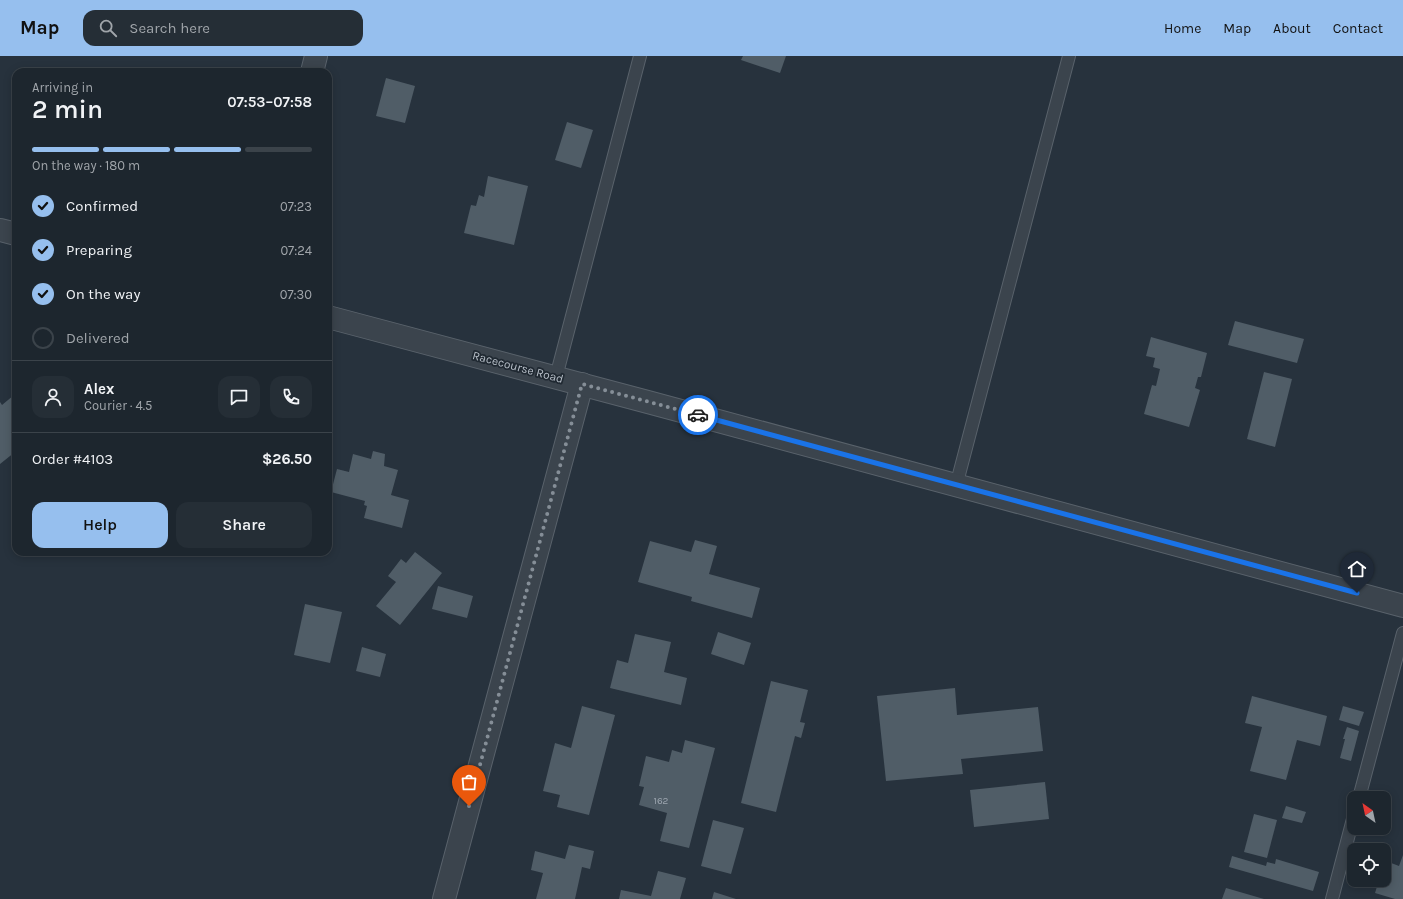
<!DOCTYPE html>
<html lang="en">
<head>
<meta charset="utf-8">
<style>
	body { margin:0; font-family:Karla,sans-serif; background:#252e36; color:#f1f3f6; height:100vh; display:flex; flex-direction:column; font-size:15px; white-space:nowrap }
	* { box-sizing:border-box; margin:0 }
	p { font-size:13px; color:#a0a5aa }
	.icon { flex:none; width:22px; height:22px; fill:none; stroke:currentColor; stroke-width:2; stroke-linecap:round; stroke-linejoin:round }
	.map { position:relative; flex:1; overflow:hidden }
	.drawer { position:absolute; left:12px; top:12px; width:320px; height:488px; display:flex; flex-direction:column; background:#1d262e; border-radius:12px; box-shadow:0 2px 10px #0003,0 0 0 1px #3b434a }
	.drawer>* { flex:none }
	.needle { width:26px; rotate:327deg }
	.controls { position:absolute; left:1347px; top:735px; display:grid; gap:8px }
	.controls a { display:grid; place-items:center; width:44px; height:44px; border-radius:8px; background:#1d262e; box-shadow:0 2px 10px #0003,0 0 0 1px #3b434a; font-size:20px }
	.pin { position:absolute; display:grid; place-items:center; width:34px; height:34px; color:#fff; margin:-41px -17px; border-radius:50% 50% 50% 0; rotate:-45deg; box-shadow:0 0 4px #0007 }
	.pin .icon { rotate:45deg }
	.courier { position:absolute; display:grid; place-items:center; width:40px; height:40px; margin:-20px; border:3px solid #1a73e8; border-radius:50%; background:#fff; color:#222; box-shadow:0 1px 5px #0007 }
	.overview em { font-style:normal; font-weight:600 }
	.overview div { display:flex; flex-direction:column-reverse }
	.overview { display:flex; align-items:center; justify-content:space-between; height:68px; padding:0 20px }
	h1 { font-size:26px; font-weight:600; line-height:30px }
	.bar { display:grid; grid-template-columns:repeat(4,1fr); gap:6px 4px; align-content:center; height:48px; padding:0 20px }
	.bar i { height:5px; border-radius:3px; background:#3b434a }
	.bar .active { background:#96bfee }
	.bar p { grid-column:span 4 }
	.line { display:flex; align-items:center; gap:10px; padding:0 20px; border-top:1px solid #3b434a }
	.line div { flex:1 }
	.round { display:grid; place-items:center; flex:none; width:42px; height:42px; border-radius:12px; background:#252e36 }
	ol { padding:0 20px; list-style:none }
	li { display:flex; align-items:center; gap:12px; height:44px }
	li p { margin-inline-start:auto }
	li .icon { padding:4px; border-radius:50%; background:#96bfee; color:#111; stroke-width:4 }
	li:last-child { color:#a0a5aa }
	li i { width:22px; height:22px; border:2px solid #3b434a; border-radius:50% }
	.button { display:flex; gap:8px; margin-top:auto; padding:8px 20px }
	.button a { flex:1; height:46px; border-radius:12px; background:#96bfee; color:#111; font-size:16px; font-weight:600; line-height:46px; text-align:center }
	.button a+a { background:#252e36; color:#f1f3f6 }
	header { display:flex; align-items:center; gap:24px; box-sizing:border-box; height:56px; padding:0 20px; background:#96bfee; color:#111 }
	header strong { font-size:19px }
	nav { display:flex; gap:22px; margin-inline-start:auto; font-size:14px }
	.search { width:280px; height:36px; background:#252e36; display:flex; align-items:center; gap:10px; box-sizing:border-box; padding:0 14px; border-radius:12px; color:#a0a5aa; font-size:15px }
	.map>svg:first-child { display:block }
	.building { fill:#505d67 }
	.lines { fill:none; stroke-linecap:round; stroke-linejoin:round }
	.service-casing { stroke:#59626b; stroke-width:14 }
	.minor-casing { stroke:#59626b; stroke-width:24 }
	.tertiary-casing { stroke:#59626b; stroke-width:24 }
	.service { stroke:#3b444d; stroke-width:12 }
	.minor { stroke:#3b444d; stroke-width:22 }
	.tertiary { stroke:#3b444d; stroke-width:22 }
	.done { stroke:#858e97; stroke-width:4; stroke-dasharray:0 7.2 }
	.route { stroke:#1a73e8; stroke-width:5 }
	.labels { text-anchor:middle; stroke-width:3.5; stroke-linejoin:round; paint-order:stroke }
	.number-label { font-size:10px; fill:#9da6b0 }
	.street-label { font-size:12px; fill:#b7bfc8; stroke:#202932 }
</style>
</head>
<body>
<header>
<strong>Map</strong>
<div class="search"><svg class="icon" aria-label="search" viewBox="0 0 24 24"><circle cx="10" cy="10" r="6"/><path d="M15 15l6 6"/></svg>Search here</div>
<nav><a>Home</a><a>Map</a><a>About</a><a>Contact</a></nav>
</header>
<div class="map">
<svg width="1403" height="843" viewBox="0 0 1403 843">
	<rect width="100%" height="100%" fill="#27323d"/>
	<!-- building -->
	<g class="building">
		<polygon points="743,0 786,0 780,17 741,4"/>
		<polygon points="386,22 415,30 405,67 376,60"/>
		<polygon points="567,66 593,74 581,112 555,104"/>
		<polygon points="488,120 528,130 514,189 464,177 471,149 476,150 479,139 484,141"/>
		<polygon points="1235,265 1304,283 1297,307 1228,289"/>
		<polygon points="1151,281 1207,297 1201,321 1198,321 1195,332 1200,334 1189,371 1144,358 1152,329 1156,330 1160,313 1153,311 1155,302 1146,300"/>
		<polygon points="1264,316 1292,323 1275,391 1247,383"/>
		<polygon points="14,339 16,341 16,389 12,392 15,396 0,408 0,346 2,349"/>
		<polygon points="373,395 385,398 384,410 398,414 391,439 409,444 402,472 364,462 367,450 364,449 365,445 331,436 337,413 349,416 353,398 371,403"/>
		<polygon points="695,484 717,490 709,518 760,532 752,562 691,545 692,541 638,526 650,485 691,496"/>
		<polygon points="415,496 442,517 400,569 376,550 396,526 388,520 401,503 406,507"/>
		<polygon points="438,530 473,540 467,562 432,553"/>
		<polygon points="305,548 342,556 330,607 294,599"/>
		<polygon points="718,576 751,587 744,609 711,598"/>
		<polygon points="635,578 671,586 664,616 687,622 681,649 610,632 617,604 628,607"/>
		<polygon points="362,591 386,598 380,621 356,615"/>
		<polygon points="771,625 808,634 800,666 805,667 801,682 795,680 776,756 741,747"/>
		<polygon points="955,632 957,659 1038,651 1043,695 961,703 963,718 886,725 877,640"/>
		<polygon points="1252,640 1327,660 1320,690 1297,684 1286,724 1250,715 1262,671 1245,667"/>
		<polygon points="582,650 615,659 589,759 557,751 560,739 543,735 555,687 571,692"/>
		<polygon points="1343,650 1364,656 1359,670 1339,664"/>
		<polygon points="1347,671 1359,675 1351,705 1340,702 1345,683 1343,683"/>
		<polygon points="685,684 715,692 689,792 660,785 667,757 639,749 644,731 639,730 646,700 669,706 672,694 682,697"/>
		<polygon points="1045,726 1049,763 974,771 970,734"/>
		<polygon points="1286,750 1306,756 1302,767 1282,762"/>
		<polygon points="1254,758 1277,764 1267,802 1244,796"/>
		<polygon points="713,764 744,772 731,818 701,810"/>
		<polygon points="569,789 594,795 590,813 582,811 575,843 536,843 543,817 531,814 535,795 565,803"/>
		<polygon points="1403,799 1403,843 1395,843 1375,837 1379,824 1384,824 1384,810 1386,805 1399,810"/>
		<polygon points="1232,800 1266,810 1267,806 1275,808 1276,803 1319,816 1313,835 1229,811"/>
		<polygon points="658,815 686,822 680,843 619,843 621,834 651,840"/>
		<polygon points="1226,832 1264,843 1222,843"/>
		<polygon points="714,836 736,843 712,843"/>
	</g>
	<g class="lines">
		<!-- service casing -->
		<g class="service-casing">
			<g id="service">
				<polyline points="556,321 640,0"/>
				<polyline points="956,430 1069,0"/>
				<polyline points="1359,742 1403,577"/>
				<polyline points="1332,843 1354,759"/>
			</g>
		</g>
		<!-- minor casing -->
		<g class="minor-casing">
			<g id="minor">
				<polyline points="312,16 316,0"/>
				<polyline points="444,843 582,328"/>
			</g>
		</g>
		<!-- tertiary casing -->
		<g class="tertiary-casing">
			<g id="tertiary">
				<polyline points="0,174 16,178"/>
				<path d="M 328,261 C 687,355 1045,454 1403,550"/>
			</g>
		</g>
		<!-- service -->
		<use href="#service" class="service"/>
		<!-- minor -->
		<use href="#minor" class="minor"/>
		<!-- tertiary -->
		<use href="#tertiary" class="tertiary"/>
	</g>
	<g class="lines">
		<!-- done -->
		<polyline class="done" points="469,750 582,328 698,359"/>
		<!-- route -->
		<polyline class="route" points="698,359 1357,537"/>
	</g>
	<g class="labels">
		<!-- number labels -->
		<g class="number-label">
			<text x="661" y="748">162</text>
		</g>
		<!-- street labels -->
		<g class="street-label">
			<text transform="translate(518 311) rotate(15)" y="4">Racecourse Road</text>
		</g>
	</g>
</svg>
<div class="controls">
<a><svg class="needle" viewBox="-14 -14 28 28"><path d="M0-13l5 13h-10z" fill="#e53935"/><path d="M0 13l5-13h-10z" fill="#a0a5aa"/></svg></a>
<a><svg class="icon" aria-label="locate" viewBox="0 0 24 24"><circle cx="12" cy="12" r="6"/><path d="M12 2v4M12 18v4M2 12h4M18 12h4"/></svg></a>
</div>
<div class="pin" style="left:469px;top:750px;background:#ea580c"><svg class="icon" aria-label="bag" viewBox="0 0 24 24"><path d="M5 8h14l-1 12H6zM9 8a3 3 0 0 1 6 0"/></svg></div>
<div class="pin" style="left:1357px;top:537px;background:#1f2937"><svg class="icon" aria-label="home" viewBox="0 0 24 24"><path d="M3 11l9-7 9 7M6 9v11h12V9"/></svg></div>
<div class="courier" style="left:698px;top:359px"><svg class="icon" aria-label="car" viewBox="0 0 24 24"><path d="M5 17H2v-5l4-1 3-4h7l3 4 3 1v5h-3M9 17h6M6 11h13"/><circle cx="7" cy="17" r="2"/><circle cx="17" cy="17" r="2"/></svg></div>
<section class="drawer">
<div class="overview"><div><h1>2 min</h1><p>Arriving in</p></div><em>07:53–07:58</em></div>
<div class="bar"><i class="active"></i><i class="active"></i><i class="active"></i><i></i><p>On the way · 180 m</p></div>
<ol>
<li><svg class="icon" aria-label="check" viewBox="0 0 24 24"><path d="M5 12l5 5 9-10"/></svg>Confirmed<p>07:23</p></li>
<li><svg class="icon" aria-label="check" viewBox="0 0 24 24"><path d="M5 12l5 5 9-10"/></svg>Preparing<p>07:24</p></li>
<li><svg class="icon" aria-label="check" viewBox="0 0 24 24"><path d="M5 12l5 5 9-10"/></svg>On the way<p>07:30</p></li>
<li><i></i>Delivered</li>
</ol>
<div class="line" style="height:72px"><a class="round"><svg class="icon" aria-label="person" viewBox="0 0 24 24"><circle cx="12" cy="8" r="4"/><path d="M4 21q1-7 8-7t8 7"/></svg></a><div><b>Alex</b><p>Courier · 4.5</p></div><a class="round"><svg class="icon" aria-label="chat" viewBox="0 0 24 24"><path d="M4 5h16v11H9l-5 4z"/></svg></a><a class="round"><svg class="icon" aria-label="phone" viewBox="0 0 24 24"><path d="M5 4h4l2 5-3 2q2 4 5 5l2-3 5 2v4C11 20 4 13 5 4z"/></svg></a></div>
<div class="line" style="height:52px"><div>Order #4103</div><b>$26.50</b></div>
<div class="button"><a>Help</a><a>Share</a></div>
</section>
</div>
</body>
</html>
